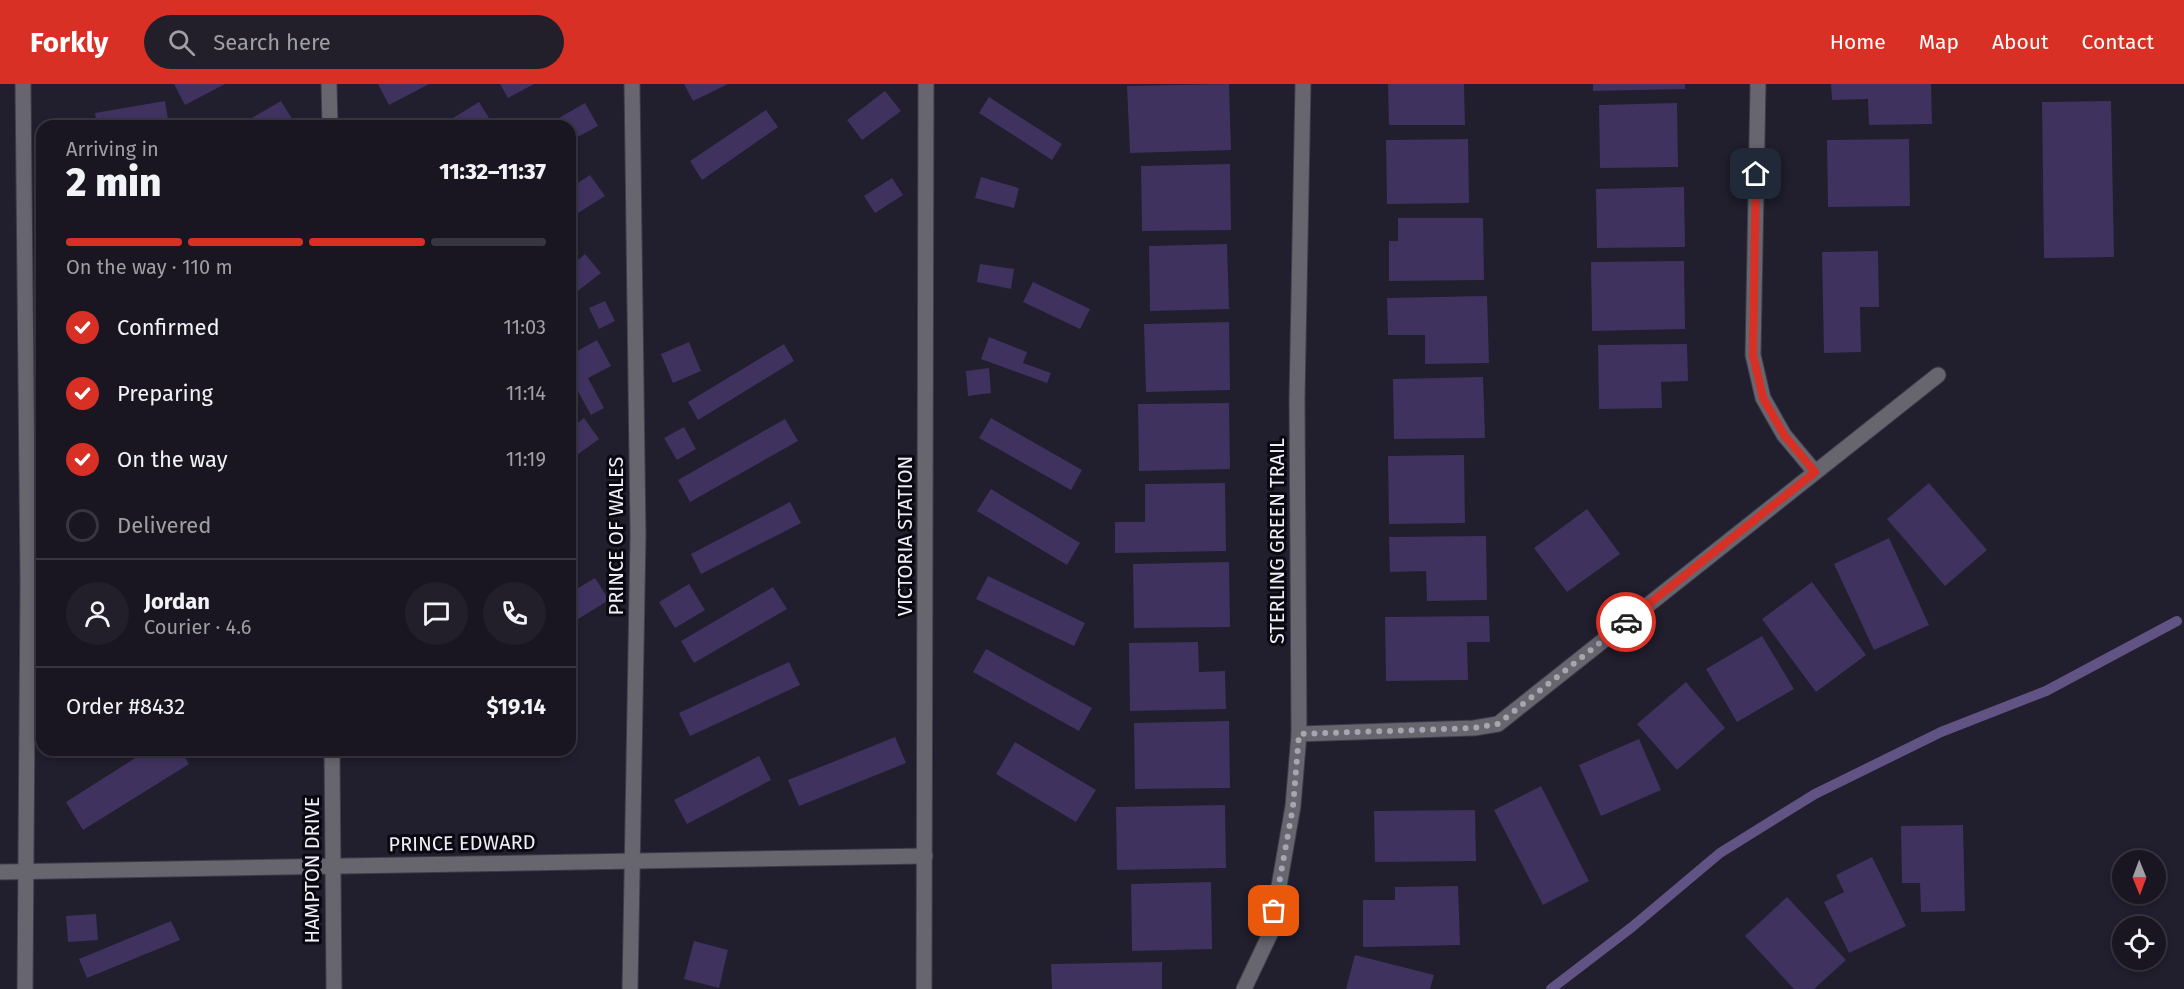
<!DOCTYPE html>
<html lang="en">
<head>
<meta charset="utf-8">
<style>
	body { margin:0; font-family:"Fira Sans",sans-serif; background:#221f2a; color:#f1f3f6; height:100vh; display:flex; flex-direction:column; font-size:22px; white-space:nowrap }
	* { box-sizing:border-box; margin:0 }
	p { font-size:20px; color:#9f9fa5 }
	.icon { flex:none; width:33px; height:33px; fill:none; stroke:currentColor; stroke-width:2; stroke-linecap:round; stroke-linejoin:round }
	.map { position:relative; flex:1; overflow:hidden }
	.drawer { position:absolute; left:36px; top:36px; width:540px; height:636px; display:flex; flex-direction:column; background:#191622; border-radius:18px; box-shadow:0 3px 9px #0003,0 0 0 2px #373540 }
	.drawer>* { flex:none }
	.needle { width:39px; rotate:179deg }
	.fabs { position:absolute; left:2112px; top:766px; display:grid; gap:12px }
	.fabs a { display:grid; place-items:center; width:54px; height:54px; border-radius:50%; background:#191622; box-shadow:0 3px 9px #0003,0 0 0 2px #373540; font-size:30px }
	.pin { position:absolute; display:grid; place-items:center; width:51px; height:51px; color:#fff; margin:-26px; border-radius:12px; box-shadow:0 3px 9px #0006 }
	.courier { position:absolute; display:grid; place-items:center; width:60px; height:60px; margin:-30px; border:4px solid #d93025; border-radius:50%; background:#fff; color:#222; box-shadow:0 2px 8px #0007 }
	.summary em { font-style:normal; font-weight:800 }
	.summary div { display:flex; flex-direction:column-reverse }
	.summary { display:flex; align-items:center; justify-content:space-between; height:102px; padding:0 30px }
	h1 { font-size:39px; font-weight:800; line-height:45px }
	.bar { display:grid; grid-template-columns:repeat(4,1fr); gap:9px 6px; align-content:center; height:72px; padding:0 30px }
	.bar i { height:8px; border-radius:4px; background:#373540 }
	.bar .current { background:#d93025 }
	.bar p { grid-column:span 4 }
	.line { display:flex; align-items:center; gap:15px; padding:0 30px; border-top:2px solid #373540 }
	.line div { flex:1 }
	.round { display:grid; place-items:center; flex:none; width:63px; height:63px; border-radius:32px; background:#221f2a }
	ol { padding:0 30px; list-style:none }
	li { display:flex; align-items:center; gap:18px; height:66px }
	li p { margin-inline-start:auto }
	li .icon { padding:6px; border-radius:50%; background:#d93025; color:#fff; stroke-width:4 }
	li:last-child { color:#9f9fa5 }
	li i { width:33px; height:33px; border:3px solid #373540; border-radius:50% }
	header { display:flex; align-items:center; gap:36px; box-sizing:border-box; height:84px; padding:0 30px; background:#d93025; color:#fff }
	header strong { font-size:28px }
	nav { display:flex; gap:33px; margin-inline-start:auto; font-size:21px }
	.search { width:420px; height:54px; background:#221f2a; display:flex; align-items:center; gap:15px; box-sizing:border-box; padding:0 21px; border-radius:33px; color:#9f9fa5; font-size:22px }
	.map>svg:first-child { display:block }
	.lines { fill:none; stroke-linecap:round; stroke-linejoin:round }
	.stream { stroke:#615485; stroke-width:10 }
	.building { fill:#3f325f }
	.service-casing { stroke:#3e3b4a; stroke-width:17 }
	.minor-casing { stroke:#3e3b4a; stroke-width:17 }
	.service { stroke:#67656e; stroke-width:15 }
	.minor { stroke:#67656e; stroke-width:15 }
	.done { stroke:#a8a5b2; stroke-width:6; stroke-dasharray:0 10.8 }
	.route { stroke:#d93025; stroke-width:8 }
	.labels { text-anchor:middle; stroke-width:6; stroke-linejoin:round; paint-order:stroke }
	.street-label { font-size:20px; fill:#f0eef9; stroke:#0b0910 }
</style>
</head>
<body>
<header>
<strong>Forkly</strong>
<div class="search"><svg class="icon" aria-label="search" viewBox="0 0 24 24"><circle cx="10" cy="10" r="6"/><path d="M15 15l6 6"/></svg>Search here</div>
<nav><a>Home</a><a>Map</a><a>About</a><a>Contact</a></nav>
</header>
<div class="map">
<svg width="2184" height="905" viewBox="0 0 2184 905">
	<rect width="100%" height="100%" fill="#211e2d"/>
	<g class="lines">
		<!-- stream -->
		<polyline class="stream" points="1551,905 1632,843 1720,769 1815,710 1941,648 2046,607 2177,537"/>
	</g>
	<!-- building -->
	<g class="building">
		<polygon points="174,0 225,0 185,21"/>
		<polygon points="378,0 429,0 389,21"/>
		<polygon points="500,0 534,0 508,14"/>
		<polygon points="684,0 728,0 693,17"/>
		<polygon points="1229,0 1231,66 1130,69 1127,2"/>
		<polygon points="1388,0 1464,0 1465,41 1389,41"/>
		<polygon points="1593,0 1685,0 1685,5 1593,7"/>
		<polygon points="1831,0 1931,0 1932,40 1869,41 1868,15 1832,16"/>
		<polygon points="885,7 901,27 862,56 847,36"/>
		<polygon points="989,13 1062,60 1052,76 979,29"/>
		<polygon points="165,17 169,42 97,42 95,29"/>
		<polygon points="281,17 294,38 288,42 238,42"/>
		<polygon points="2111,17 2114,173 2044,174 2042,18"/>
		<polygon points="479,18 494,42 440,42"/>
		<polygon points="585,19 598,42 570,57 570,42 545,42"/>
		<polygon points="1677,19 1678,83 1600,84 1599,21"/>
		<polygon points="766,26 778,43 702,96 690,77"/>
		<polygon points="1468,55 1469,119 1387,120 1386,56"/>
		<polygon points="1909,55 1910,122 1828,123 1827,56"/>
		<polygon points="1230,80 1231,146 1142,147 1141,82"/>
		<polygon points="590,91 605,112 570,134 570,104"/>
		<polygon points="981,93 1019,104 1014,124 975,114"/>
		<polygon points="892,94 903,111 875,129 864,112"/>
		<polygon points="1684,103 1685,163 1597,164 1596,105"/>
		<polygon points="1398,134 1483,134 1484,196 1389,197 1389,157 1398,157"/>
		<polygon points="1227,160 1229,225 1150,227 1149,162"/>
		<polygon points="1878,167 1879,223 1860,223 1861,268 1824,269 1822,168"/>
		<polygon points="585,170 601,189 570,213 570,183"/>
		<polygon points="1684,177 1685,245 1592,247 1591,178"/>
		<polygon points="980,180 1014,185 1011,205 977,198"/>
		<polygon points="1033,198 1090,225 1080,245 1023,218"/>
		<polygon points="1487,212 1489,279 1425,280 1425,251 1388,251 1387,214"/>
		<polygon points="605,217 615,237 599,245 589,224"/>
		<polygon points="1229,238 1230,306 1146,308 1144,240"/>
		<polygon points="989,253 1027,268 1023,279 1051,289 1047,299 981,275"/>
		<polygon points="597,256 611,282 588,294 604,324 591,331 574,300 570,303 570,271"/>
		<polygon points="689,258 701,287 673,299 661,270"/>
		<polygon points="784,260 794,277 698,336 688,318"/>
		<polygon points="1687,260 1688,297 1661,298 1662,324 1599,325 1598,261"/>
		<polygon points="989,284 991,309 968,312 966,287"/>
		<polygon points="1483,293 1485,354 1394,355 1393,295"/>
		<polygon points="1229,319 1230,385 1139,387 1138,320"/>
		<polygon points="584,334 599,355 570,376 570,345"/>
		<polygon points="991,334 1082,386 1071,406 979,354"/>
		<polygon points="785,335 798,357 690,418 678,396"/>
		<polygon points="684,343 696,365 677,376 664,354"/>
		<polygon points="1464,371 1465,439 1389,440 1388,372"/>
		<polygon points="1225,399 1226,467 1115,469 1115,438 1145,438 1145,400"/>
		<polygon points="1929,399 1987,466 1945,502 1887,435"/>
		<polygon points="991,405 1080,459 1067,481 977,427"/>
		<polygon points="790,418 801,439 701,490 691,470"/>
		<polygon points="1587,425 1620,470 1567,508 1534,464"/>
		<polygon points="1486,452 1487,516 1427,517 1426,487 1390,488 1389,453"/>
		<polygon points="1889,454 1929,541 1874,566 1834,480"/>
		<polygon points="1229,478 1230,543 1134,544 1133,480"/>
		<polygon points="988,492 1085,539 1074,562 976,515"/>
		<polygon points="595,494 609,516 570,540 570,509"/>
		<polygon points="1812,498 1866,571 1816,608 1762,535"/>
		<polygon points="689,500 705,526 675,544 659,518"/>
		<polygon points="773,503 787,525 694,579 681,557"/>
		<polygon points="1489,532 1490,558 1467,558 1468,596 1386,597 1385,533"/>
		<polygon points="1762,552 1794,605 1737,638 1706,585"/>
		<polygon points="1198,558 1199,588 1225,587 1226,625 1130,627 1129,559"/>
		<polygon points="986,565 1092,624 1079,647 973,588"/>
		<polygon points="789,578 800,601 690,652 679,629"/>
		<polygon points="1686,598 1725,644 1677,686 1637,640"/>
		<polygon points="1229,637 1230,704 1135,705 1134,639"/>
		<polygon points="895,653 906,679 799,722 788,696"/>
		<polygon points="1639,655 1661,706 1601,732 1579,681"/>
		<polygon points="1015,658 1096,706 1076,738 996,690"/>
		<polygon points="148,666 180,666 189,680 83,746 66,718"/>
		<polygon points="759,672 771,696 687,740 674,716"/>
		<polygon points="1541,702 1589,797 1543,821 1494,726"/>
		<polygon points="1225,721 1226,784 1117,786 1116,723"/>
		<polygon points="1475,726 1476,777 1375,778 1374,727"/>
		<polygon points="1963,741 1965,827 1921,828 1920,799 1902,799 1901,742"/>
		<polygon points="1872,773 1906,842 1849,869 1824,818 1844,808 1836,791"/>
		<polygon points="1211,798 1212,865 1132,867 1131,800"/>
		<polygon points="1458,802 1460,861 1363,863 1363,816 1395,816 1395,803"/>
		<polygon points="1787,813 1846,876 1814,905 1794,905 1745,852"/>
		<polygon points="96,830 98,856 68,858 66,832"/>
		<polygon points="171,837 180,856 87,894 79,875"/>
		<polygon points="694,857 728,866 719,904 684,895"/>
		<polygon points="1355,871 1434,891 1430,905 1346,905"/>
		<polygon points="1162,878 1162,905 1052,905 1051,880"/>
	</g>
	<g class="lines">
		<!-- service casing -->
		<g class="service-casing">
			<g id="service">
				<polyline points="23,0 28,499 25,905"/>
				<polyline points="329,0 330,42"/>
				<polyline points="332,666 334,905"/>
				<polyline points="0,788 925,772"/>
				<polyline points="630,905 638,451 632,0"/>
				<polyline points="924,905 926,0"/>
			</g>
		</g>
		<!-- minor casing -->
		<g class="minor-casing">
			<g id="minor">
				<polyline points="1758,0 1753,271 1763,314 1784,351 1815,388"/>
				<polyline points="1299,650 1474,644 1498,640 1938,291"/>
				<polyline points="1244,905 1271,848 1293,722 1299,650 1297,315 1303,0"/>
			</g>
		</g>
		<!-- service -->
		<use href="#service" class="service"/>
		<!-- minor -->
		<use href="#minor" class="minor"/>
	</g>
	<g class="lines">
		<!-- done -->
		<polyline class="done" points="1274,827 1293,723 1299,650 1474,644 1498,640 1626,538"/>
		<!-- route -->
		<polyline class="route" points="1626,538 1815,388 1784,351 1763,314 1753,271 1756,90"/>
	</g>
	<g class="labels">
		<!-- street labels -->
		<g class="street-label">
			<text transform="translate(616 452) rotate(-90)" y="7">PRINCE OF WALES</text>
			<text transform="translate(905 452) rotate(-90)" y="7">VICTORIA STATION</text>
			<text transform="translate(1277 457) rotate(-90)" y="7">STERLING GREEN TRAIL</text>
			<text transform="translate(462 759) rotate(-1)" y="7">PRINCE EDWARD</text>
			<text transform="translate(312 786) rotate(-90)" y="7">HAMPTON DRIVE</text>
		</g>
	</g>
</svg>
<div class="fabs">
<a><svg class="needle" viewBox="-14 -14 28 28"><path d="M0-13l5 13h-10z" fill="#e53935"/><path d="M0 13l5-13h-10z" fill="#9f9fa5"/></svg></a>
<a><svg class="icon" aria-label="locate" viewBox="0 0 24 24"><circle cx="12" cy="12" r="6"/><path d="M12 2v4M12 18v4M2 12h4M18 12h4"/></svg></a>
</div>
<div class="pin" style="left:1274px;top:827px;background:#ea580c"><svg class="icon" aria-label="bag" viewBox="0 0 24 24"><path d="M5 8h14l-1 12H6zM9 8a3 3 0 0 1 6 0"/></svg></div>
<div class="pin" style="left:1756px;top:90px;background:#1f2937"><svg class="icon" aria-label="home" viewBox="0 0 24 24"><path d="M3 11l9-7 9 7M6 9v11h12V9"/></svg></div>
<div class="courier" style="left:1626px;top:538px"><svg class="icon" aria-label="car" viewBox="0 0 24 24"><path d="M5 17H2v-5l4-1 3-4h7l3 4 3 1v5h-3M9 17h6M6 11h13"/><circle cx="7" cy="17" r="2"/><circle cx="17" cy="17" r="2"/></svg></div>
<section class="drawer">
<div class="summary"><div><h1>2 min</h1><p>Arriving in</p></div><em>11:32–11:37</em></div>
<div class="bar"><i class="current"></i><i class="current"></i><i class="current"></i><i></i><p>On the way · 110 m</p></div>
<ol>
<li><svg class="icon" aria-label="check" viewBox="0 0 24 24"><path d="M5 12l5 5 9-10"/></svg>Confirmed<p>11:03</p></li>
<li><svg class="icon" aria-label="check" viewBox="0 0 24 24"><path d="M5 12l5 5 9-10"/></svg>Preparing<p>11:14</p></li>
<li><svg class="icon" aria-label="check" viewBox="0 0 24 24"><path d="M5 12l5 5 9-10"/></svg>On the way<p>11:19</p></li>
<li><i></i>Delivered</li>
</ol>
<div class="line" style="height:108px"><a class="round"><svg class="icon" aria-label="person" viewBox="0 0 24 24"><circle cx="12" cy="8" r="4"/><path d="M4 21q1-7 8-7t8 7"/></svg></a><div><b>Jordan</b><p>Courier · 4.6</p></div><a class="round"><svg class="icon" aria-label="chat" viewBox="0 0 24 24"><path d="M4 5h16v11H9l-5 4z"/></svg></a><a class="round"><svg class="icon" aria-label="phone" viewBox="0 0 24 24"><path d="M5 4h4l2 5-3 2q2 4 5 5l2-3 5 2v4C11 20 4 13 5 4z"/></svg></a></div>
<div class="line" style="height:78px"><div>Order #8432</div><b>$19.14</b></div>
</section>
</div>
</body>
</html>
